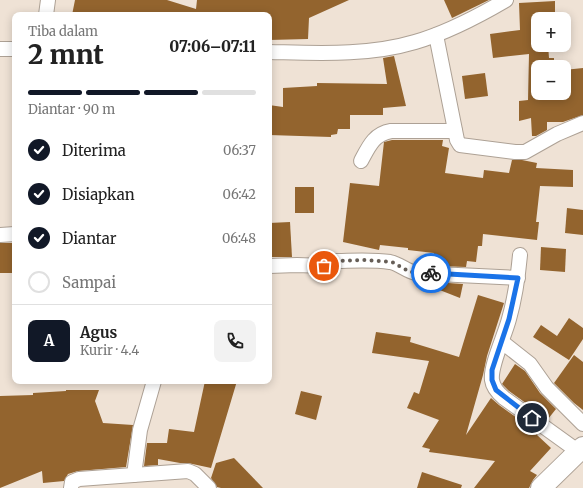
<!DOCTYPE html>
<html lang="id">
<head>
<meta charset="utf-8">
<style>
	body { margin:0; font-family:Merriweather,serif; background:#f2f2f2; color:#222; height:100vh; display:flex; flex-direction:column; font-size:15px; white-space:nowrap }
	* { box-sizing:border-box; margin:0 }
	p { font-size:13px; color:#767676 }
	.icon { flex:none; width:22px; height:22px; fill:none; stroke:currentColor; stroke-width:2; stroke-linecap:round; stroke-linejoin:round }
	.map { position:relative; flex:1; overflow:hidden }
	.details { position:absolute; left:12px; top:12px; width:260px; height:372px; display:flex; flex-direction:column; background:#fff; border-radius:8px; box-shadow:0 2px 10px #0003 }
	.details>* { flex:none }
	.buttons { position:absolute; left:531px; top:12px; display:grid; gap:8px }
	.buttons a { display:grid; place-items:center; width:40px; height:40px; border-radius:8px; background:#fff; box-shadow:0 2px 10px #0003; font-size:20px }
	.pin { position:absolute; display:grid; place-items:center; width:34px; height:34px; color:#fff; margin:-17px; border:2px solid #fff; border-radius:50%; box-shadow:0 1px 4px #0007 }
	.courier { position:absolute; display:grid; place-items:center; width:40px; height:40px; margin:-20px; border:3px solid #1a73e8; border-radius:50%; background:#fff; color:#222; box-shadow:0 1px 5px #0007 }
	.overview em { font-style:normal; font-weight:800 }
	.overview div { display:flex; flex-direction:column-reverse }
	.overview { display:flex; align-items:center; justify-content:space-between; height:68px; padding:0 16px }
	h1 { font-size:26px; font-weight:800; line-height:30px }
	.bar { display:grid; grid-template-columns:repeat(4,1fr); gap:6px 4px; align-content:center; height:48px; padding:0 16px }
	.bar i { height:5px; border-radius:3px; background:#e0e0e0 }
	.bar .active { background:#111827 }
	.bar p { grid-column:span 4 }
	.line { display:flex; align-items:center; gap:10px; padding:0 16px; border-top:1px solid #e0e0e0 }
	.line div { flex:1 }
	.round { display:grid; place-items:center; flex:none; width:42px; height:42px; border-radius:8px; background:#f2f2f2 }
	ol { padding:0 16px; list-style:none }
	li { display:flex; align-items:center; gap:12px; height:44px }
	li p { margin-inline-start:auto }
	li .icon { padding:4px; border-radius:50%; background:#111827; color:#fff; stroke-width:4 }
	li:last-child { color:#767676 }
	li i { width:22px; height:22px; border:2px solid #e0e0e0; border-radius:50% }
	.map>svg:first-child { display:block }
	.building { fill:#93642e }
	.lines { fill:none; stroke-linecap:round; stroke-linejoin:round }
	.street-casing { stroke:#ada195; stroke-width:16 }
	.secondary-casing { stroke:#ada195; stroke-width:22 }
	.street { stroke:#fff; stroke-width:14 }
	.secondary { stroke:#fff; stroke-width:20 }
	.done { stroke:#665e57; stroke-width:4; stroke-dasharray:0 7.2 }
	.route { stroke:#1a73e8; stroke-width:5 }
</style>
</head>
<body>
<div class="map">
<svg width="583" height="488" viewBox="0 0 583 488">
	<rect width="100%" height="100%" fill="#efe2d5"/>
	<!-- building -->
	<g class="building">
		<polygon points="75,0 167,0 196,9 197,0 349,0 309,18 308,39 269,40 269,15 72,15"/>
		<polygon points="444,0 489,0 452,18"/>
		<polygon points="555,1 555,19 538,19 538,45 548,45 549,58 554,58 554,67 538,67 538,93 564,93 564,70 583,68 583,115 563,122 547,122 547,130 536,136 532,136 531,118 519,121 519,101 528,100 529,54 493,58 490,34 520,30 519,3"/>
		<polygon points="394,56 406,106 383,108 383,115 350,115 350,129 338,129 337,134 331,135 331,137 269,135 269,105 283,107 283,88 317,86 317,83 387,84 383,58"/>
		<polygon points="485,73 488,96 465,99 462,76"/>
		<polygon points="392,140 443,140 442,146 449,148 445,173 483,178 484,170 509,173 512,160 522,160 537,163 536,168 573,170 573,187 540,186 536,222 539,222 537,240 483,234 482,246 478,246 476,262 467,261 466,267 437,266 439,259 433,258 434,253 408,250 408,248 380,245 379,250 343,242 350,183 379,186 384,142"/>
		<rect x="295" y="187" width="19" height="26"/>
		<polygon points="567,208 583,210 583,235 565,233"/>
		<polygon points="290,222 292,257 272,257 269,237 269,223"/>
		<rect x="0" y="243" width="15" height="30"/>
		<polygon points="541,247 566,249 565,272 540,270"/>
		<polygon points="433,282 463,284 460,298 432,287"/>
		<polygon points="478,295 504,303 487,356 483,375 466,435 491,398 499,405 538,433 537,435 551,448 530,471 537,475 533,480 529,488 474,488 495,461 429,452 430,449 422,447 439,420 407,408 414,392 419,394 429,361 372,353 376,332 411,337 410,342 459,357"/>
		<polygon points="569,318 583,328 583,339 569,360 533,337 541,325 557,336"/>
		<polygon points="574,355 583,362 583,410 574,403 554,383"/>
		<polygon points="515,364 525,371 540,393 556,409 548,419 509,391 502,384"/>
		<polygon points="205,381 237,381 211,468 188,463 180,463 158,459 158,465 144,466 147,443 167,443 169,429 194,432"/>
		<polygon points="66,390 99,390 95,401 103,423 133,425 126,467 78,471 68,474 64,481 43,483 42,471 0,488 0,396 33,395 33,393 66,391"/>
		<polygon points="301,391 322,396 316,420 295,414"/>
		<polygon points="234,458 263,488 221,488 217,487 211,478 216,463"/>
		<polygon points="422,472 462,485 461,488 417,488"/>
	</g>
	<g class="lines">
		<!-- street casing -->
		<g class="street-casing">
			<g id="street">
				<polyline points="46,15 48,0"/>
				<polyline points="436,35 457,140 460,145 515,152 525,152 557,134 583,123"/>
				<polyline points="0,49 15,49"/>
				<path d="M 269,52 C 317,53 368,56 415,42 C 446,33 477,17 506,0"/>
				<path d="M 361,161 C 369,146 374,134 391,131 L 455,131"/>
				<polyline points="0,235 15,234"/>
				<path d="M 520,255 C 518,277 515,298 509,319 C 505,335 490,366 492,380 C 493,388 498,393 504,398 L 579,452"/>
				<path d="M 269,266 L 297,265 L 324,266 L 327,266 L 330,261 C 350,261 371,259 390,262 C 400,264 406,271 416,273 L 518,278"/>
				<polyline points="502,342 530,364 547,388 583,424"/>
				<polyline points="134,475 140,430 154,381"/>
				<polyline points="71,488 72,482 79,479 188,471 195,474 209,488"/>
			</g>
		</g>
		<!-- secondary casing -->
		<g class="secondary-casing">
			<polyline id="secondary" points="541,488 583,447"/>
		</g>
		<!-- street -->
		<use href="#street" class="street"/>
		<!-- secondary -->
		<use href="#secondary" class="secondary"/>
	</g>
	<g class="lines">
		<!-- done -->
		<polyline class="done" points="324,266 327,266 330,261 366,260 392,262 410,272 431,273"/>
		<!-- route -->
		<polyline class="route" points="431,273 518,278 509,319 492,370 492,380 496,390 532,418"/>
	</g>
</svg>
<div class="buttons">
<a>+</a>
<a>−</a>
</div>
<div class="pin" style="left:324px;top:266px;background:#ea580c"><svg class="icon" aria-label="bag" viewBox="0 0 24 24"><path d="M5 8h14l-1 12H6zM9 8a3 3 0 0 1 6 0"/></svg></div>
<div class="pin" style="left:532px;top:418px;background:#1f2937"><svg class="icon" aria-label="home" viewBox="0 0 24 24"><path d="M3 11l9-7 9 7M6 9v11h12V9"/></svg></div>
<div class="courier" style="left:431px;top:273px"><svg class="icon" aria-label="bike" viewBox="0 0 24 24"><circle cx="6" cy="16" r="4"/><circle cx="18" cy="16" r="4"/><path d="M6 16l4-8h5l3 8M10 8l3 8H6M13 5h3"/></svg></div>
<section class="details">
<div class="overview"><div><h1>2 mnt</h1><p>Tiba dalam</p></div><em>07:06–07:11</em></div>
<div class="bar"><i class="active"></i><i class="active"></i><i class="active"></i><i></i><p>Diantar · 90 m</p></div>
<ol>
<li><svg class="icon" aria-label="check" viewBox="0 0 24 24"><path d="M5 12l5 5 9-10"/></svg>Diterima<p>06:37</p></li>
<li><svg class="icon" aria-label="check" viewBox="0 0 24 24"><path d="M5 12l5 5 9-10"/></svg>Disiapkan<p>06:42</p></li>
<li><svg class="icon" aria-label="check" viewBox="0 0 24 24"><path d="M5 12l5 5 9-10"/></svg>Diantar<p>06:48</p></li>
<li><i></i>Sampai</li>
</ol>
<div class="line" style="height:72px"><b class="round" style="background:#111827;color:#fff">A</b><div><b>Agus</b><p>Kurir · 4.4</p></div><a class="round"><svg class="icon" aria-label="phone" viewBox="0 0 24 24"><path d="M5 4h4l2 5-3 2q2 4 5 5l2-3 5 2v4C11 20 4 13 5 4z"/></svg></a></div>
</section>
</div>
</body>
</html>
